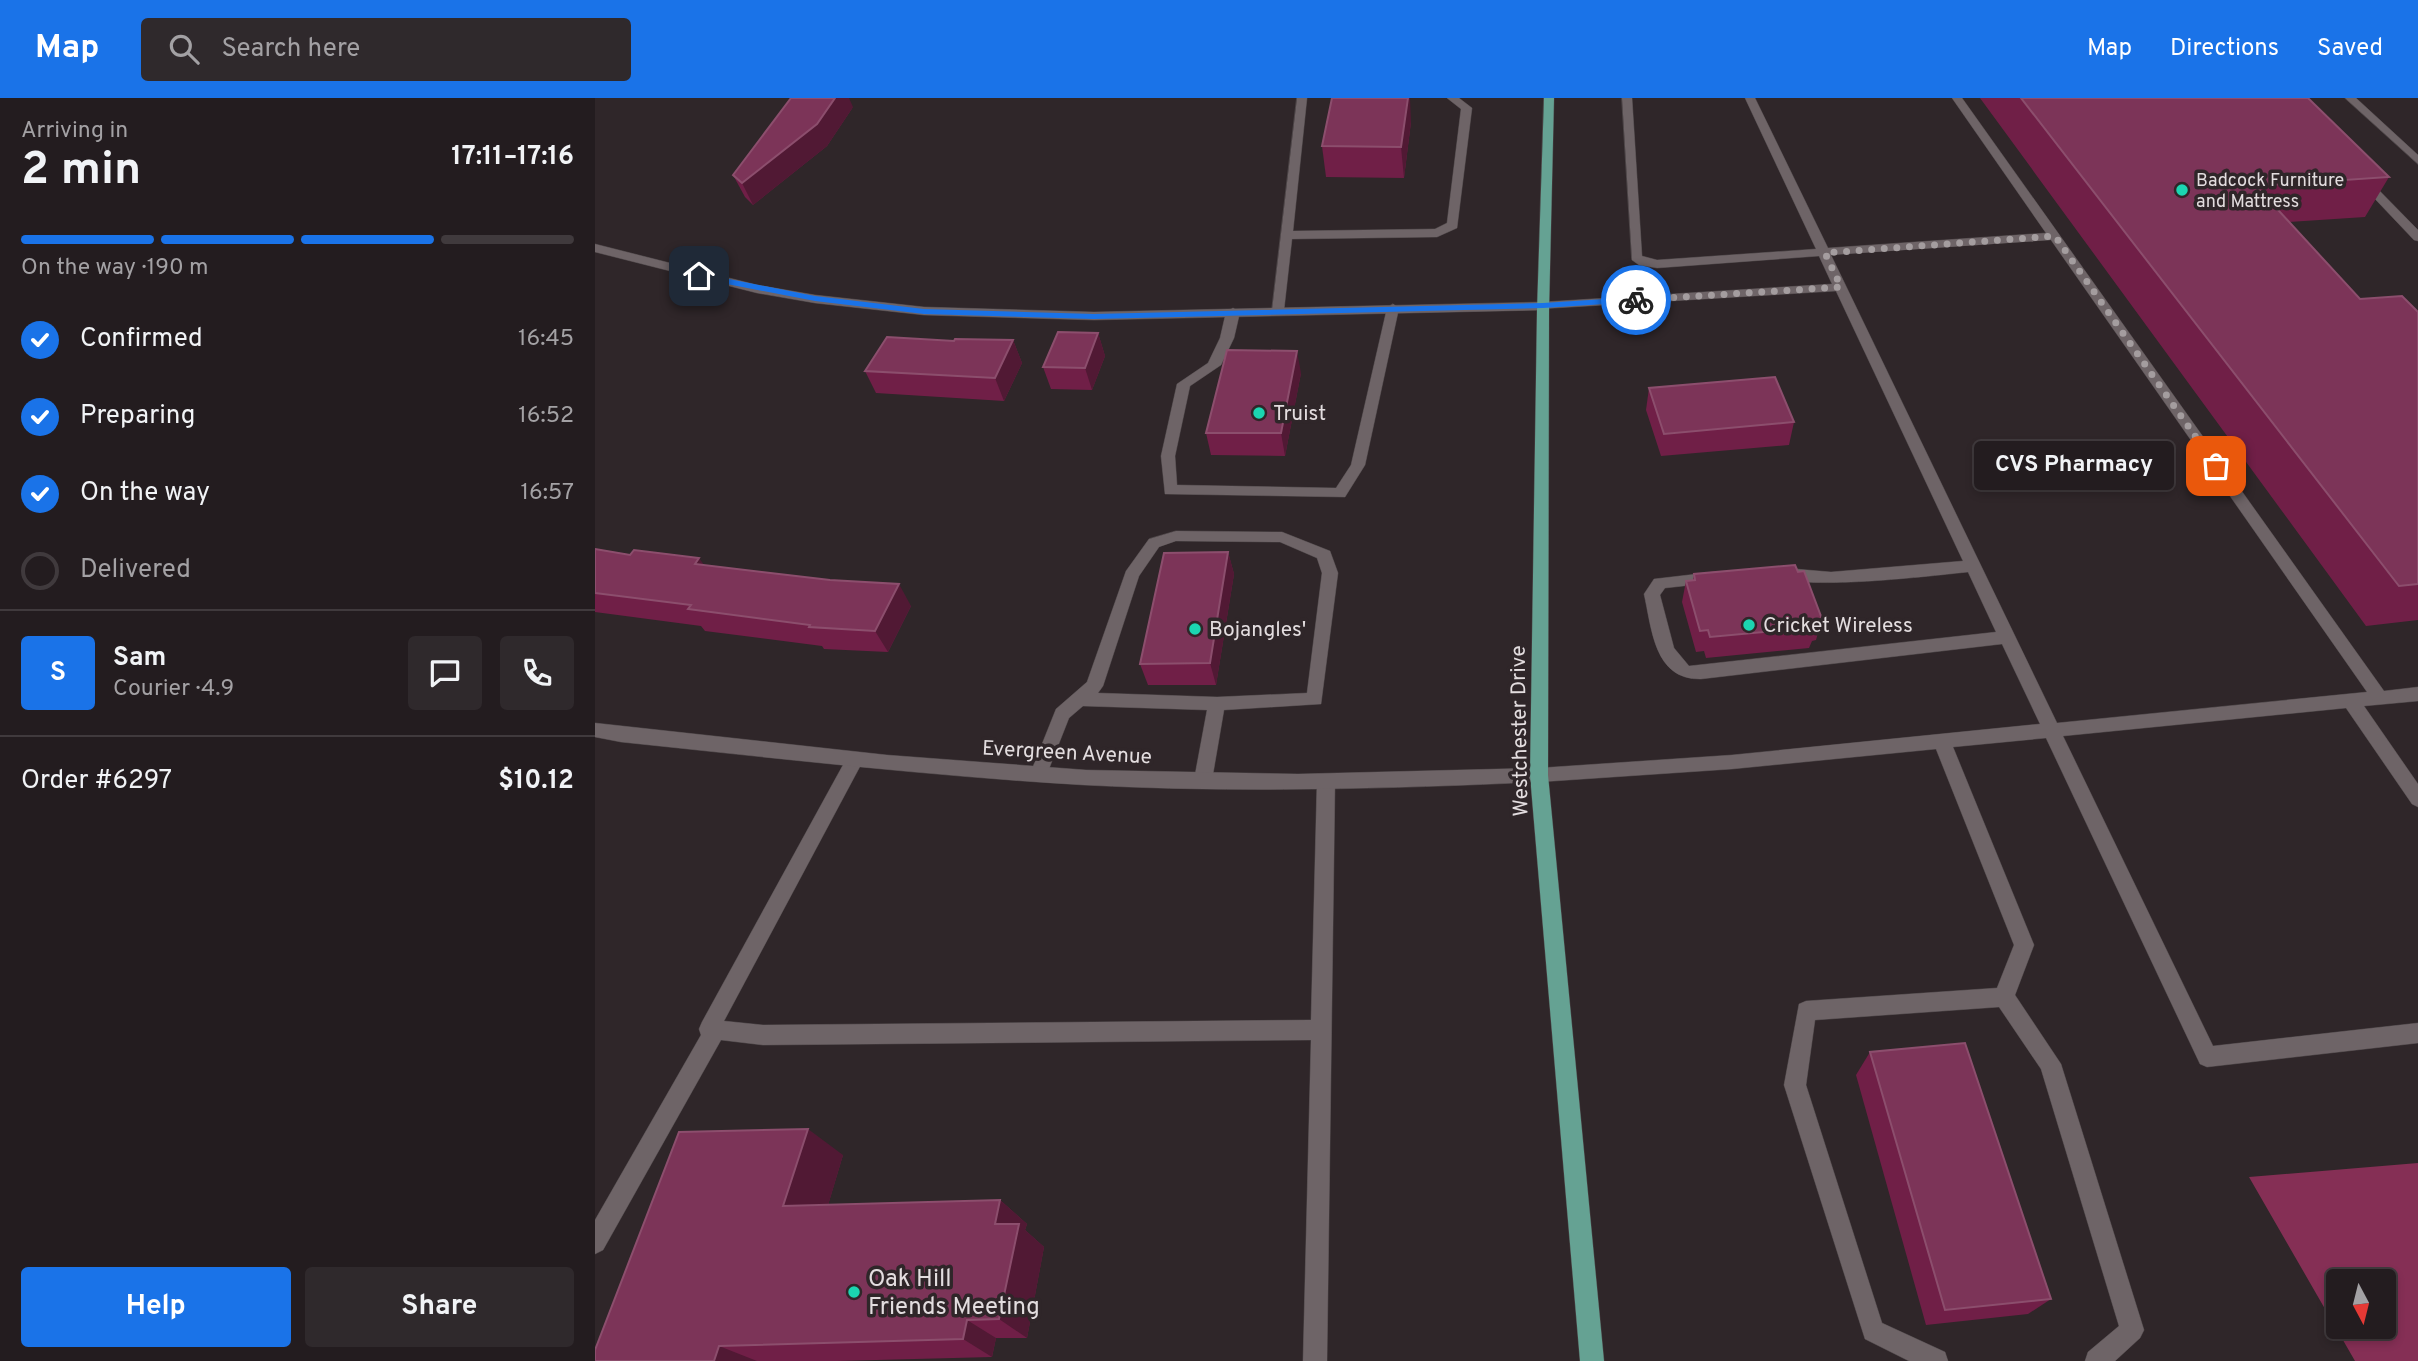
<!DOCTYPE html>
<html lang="en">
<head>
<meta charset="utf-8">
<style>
	body { margin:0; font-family:Overpass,sans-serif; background:#2f292c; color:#f1f3f6; height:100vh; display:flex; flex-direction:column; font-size:26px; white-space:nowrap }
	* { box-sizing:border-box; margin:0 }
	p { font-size:23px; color:#a3a1a4 }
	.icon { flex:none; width:38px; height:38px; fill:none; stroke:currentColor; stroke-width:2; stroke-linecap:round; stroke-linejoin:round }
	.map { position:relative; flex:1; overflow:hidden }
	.side { display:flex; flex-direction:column; background:#231c1f; width:595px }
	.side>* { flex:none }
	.needle { width:46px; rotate:173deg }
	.fabs { position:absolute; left:1731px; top:1171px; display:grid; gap:14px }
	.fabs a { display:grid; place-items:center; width:70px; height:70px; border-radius:7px; background:#231c1f; box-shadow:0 4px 10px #0003,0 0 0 2px #403a3d; font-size:35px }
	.pin { position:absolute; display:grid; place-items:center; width:60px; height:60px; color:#fff; margin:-30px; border-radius:14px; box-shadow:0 4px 10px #0006 }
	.courier { position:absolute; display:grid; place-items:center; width:70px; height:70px; margin:-35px; border:5px solid #1a73e8; border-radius:50%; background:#fff; color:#222; box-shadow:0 2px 9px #0007 }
	.bubble { position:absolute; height:49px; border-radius:7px; background:#231c1f; box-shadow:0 4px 10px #0003,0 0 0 2px #403a3d; font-size:23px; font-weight:700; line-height:49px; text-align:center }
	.overview em { font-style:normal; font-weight:700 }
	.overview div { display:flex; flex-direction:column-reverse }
	.overview { display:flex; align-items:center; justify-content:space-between; height:119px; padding:0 21px }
	h1 { font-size:46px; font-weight:700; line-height:52px }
	.bar { display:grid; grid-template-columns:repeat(4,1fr); gap:10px 7px; align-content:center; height:84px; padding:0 21px }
	.bar i { height:9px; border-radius:5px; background:#403a3d }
	.bar .on { background:#1a73e8 }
	.bar p { grid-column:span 4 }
	.line { display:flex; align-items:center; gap:18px; padding:0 21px; border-top:2px solid #403a3d }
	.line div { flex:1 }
	.round { display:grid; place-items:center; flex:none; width:74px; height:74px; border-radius:7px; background:#2f292c }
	ol { padding:0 21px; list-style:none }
	li { display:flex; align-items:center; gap:21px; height:77px }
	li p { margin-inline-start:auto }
	li .icon { padding:7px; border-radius:50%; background:#1a73e8; color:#fff; stroke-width:4 }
	li:last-child { color:#a3a1a4 }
	li i { width:38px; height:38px; border:4px solid #403a3d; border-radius:50% }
	.button { display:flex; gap:14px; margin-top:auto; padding:14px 21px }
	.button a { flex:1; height:80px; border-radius:7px; background:#1a73e8; color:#fff; font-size:28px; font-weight:700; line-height:80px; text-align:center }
	.button a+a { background:#2f292c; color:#f1f3f6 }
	header { display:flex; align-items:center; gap:42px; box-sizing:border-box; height:98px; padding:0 35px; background:#1a73e8; color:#fff }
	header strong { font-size:33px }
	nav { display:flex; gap:38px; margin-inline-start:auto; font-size:24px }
	.search { width:490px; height:63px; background:#2f292c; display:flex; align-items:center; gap:18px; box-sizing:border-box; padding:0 24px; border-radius:7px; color:#a3a1a4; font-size:26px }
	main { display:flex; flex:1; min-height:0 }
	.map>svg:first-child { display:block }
	.forest { fill:#852f55; fill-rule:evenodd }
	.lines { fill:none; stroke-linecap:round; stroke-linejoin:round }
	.service-casing { stroke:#4c4547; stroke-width:1 }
	.minor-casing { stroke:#4c4547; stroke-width:1 }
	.primary-casing { stroke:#4c4547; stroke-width:1 }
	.service { fill:#6e6467; fill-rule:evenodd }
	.minor { fill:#6e6467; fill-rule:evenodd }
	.primary { fill:#65a293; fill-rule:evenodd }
	.wall { fill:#701f47 }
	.shaded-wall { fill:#511934 }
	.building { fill:#7c3458; stroke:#8c4e6d; stroke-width:2 }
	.route { fill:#1a73e8 }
	.done { stroke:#a49d9f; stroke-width:7; stroke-dasharray:0 12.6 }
	.poi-dot { fill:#1bd5b1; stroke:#2f2629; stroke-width:2.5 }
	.labels { text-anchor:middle; stroke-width:7; stroke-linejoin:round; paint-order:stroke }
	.far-poi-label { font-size:18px; fill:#e3dddf; stroke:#2f2629; text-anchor:start }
	.poi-label { font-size:21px; fill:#e3dddf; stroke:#2f2629; text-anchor:start }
	.street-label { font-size:21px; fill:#e3dddf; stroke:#2f2629 }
	.near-poi-label { font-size:24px; fill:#e3dddf; stroke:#2f2629; text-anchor:start }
</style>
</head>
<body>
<header>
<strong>Map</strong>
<div class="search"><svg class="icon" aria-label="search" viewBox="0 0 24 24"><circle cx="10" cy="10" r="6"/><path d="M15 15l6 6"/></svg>Search here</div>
<nav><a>Map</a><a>Directions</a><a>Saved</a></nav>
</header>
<main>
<section class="side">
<div class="overview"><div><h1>2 min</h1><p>Arriving in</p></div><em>17:11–17:16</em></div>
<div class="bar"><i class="on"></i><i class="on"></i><i class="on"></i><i></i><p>On the way · 190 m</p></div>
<ol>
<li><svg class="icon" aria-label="check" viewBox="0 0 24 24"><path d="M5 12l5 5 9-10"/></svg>Confirmed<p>16:45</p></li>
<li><svg class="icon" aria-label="check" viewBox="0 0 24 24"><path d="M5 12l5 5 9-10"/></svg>Preparing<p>16:52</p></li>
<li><svg class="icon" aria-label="check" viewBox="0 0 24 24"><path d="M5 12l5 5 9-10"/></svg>On the way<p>16:57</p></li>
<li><i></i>Delivered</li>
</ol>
<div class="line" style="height:126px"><b class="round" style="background:#1a73e8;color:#fff">S</b><div><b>Sam</b><p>Courier · 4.9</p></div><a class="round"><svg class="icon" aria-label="chat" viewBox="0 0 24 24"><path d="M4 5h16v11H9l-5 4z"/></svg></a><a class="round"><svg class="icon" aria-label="phone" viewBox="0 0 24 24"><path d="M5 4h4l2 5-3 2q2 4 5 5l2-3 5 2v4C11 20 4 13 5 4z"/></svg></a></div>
<div class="line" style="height:91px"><div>Order #6297</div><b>$10.12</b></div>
<div class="button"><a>Help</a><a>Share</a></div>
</section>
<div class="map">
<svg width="1823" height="1263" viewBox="0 0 1823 1263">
	<rect width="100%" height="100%" fill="#2f2629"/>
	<!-- forest -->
	<path class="forest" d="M 1823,1065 L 1823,1263 L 1760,1263 L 1654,1079 ZM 1743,1183 L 1788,1183 L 1788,1228 L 1743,1228 Z"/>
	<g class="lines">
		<!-- service casing -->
		<g class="service-casing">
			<g id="service">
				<polygon points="702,0 712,0 698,133 840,131 852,125 866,11 852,0 864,0 877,10 862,130 842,139 697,141 689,212 683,216 677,212"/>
				<path d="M 1027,0 L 1037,0 L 1047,158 L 1062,162 L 1221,151 L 1150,0 L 1160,0 L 1233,150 L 1451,135 L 1357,0 L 1367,0 L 1789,593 L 1823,589 L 1823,603 L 1769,608 L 1823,686 L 1823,709 L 1817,706 L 1751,610 L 1468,638 L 1618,948 L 1823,925 L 1823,945 L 1612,969 L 1605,966 L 1451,640 L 1358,649 L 1439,847 L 1420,897 L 1466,966 L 1549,1232 L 1545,1240 L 1520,1263 L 1490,1263 L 1493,1254 L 1524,1228 L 1446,971 L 1404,909 L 1220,922 L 1211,987 L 1287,1225 L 1350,1254 L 1353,1263 L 1314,1263 L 1270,1241 L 1189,987 L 1204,906 L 1211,903 L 1402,890 L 1419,847 L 1341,651 L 1137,671 L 944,684 L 938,682 L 935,677 L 938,672 L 944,670 L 1137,657 L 1445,626 L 1407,546 L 1106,581 C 1059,582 1057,531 1049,496 L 1059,481 L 1119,474 L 1127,480 L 1125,484 L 1070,490 L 1065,497 L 1079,550 L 1094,568 L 1401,534 L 1373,474 C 1344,477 1195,495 1181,476 L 1189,470 L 1236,474 L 1368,463 L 1241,193 L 943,211 L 942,208 L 948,204 L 1237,186 L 1224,158 L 1062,170 L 1044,167 L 1037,162 ZM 1456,142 L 1772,594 L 1462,625 L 1236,157 Z"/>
				<polygon points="1763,79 1771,79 1823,132 1823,143 1819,142 1763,83"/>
				<polygon points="798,206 804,210 770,367 750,399 570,396 566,358 582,286 613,265 625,240 631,214 638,210 645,214 639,240 626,267 595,288 580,358 582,387 741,390 756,367 792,210"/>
				<path d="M 581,433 L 687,434 L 735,453 L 743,475 L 726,606 L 629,612 L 617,682 L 614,687 L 608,689 L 602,687 L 599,682 L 612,612 L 488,608 L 474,620 L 450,681 L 444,683 L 438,681 L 435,676 L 461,611 L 492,584 L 531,473 L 554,441 ZM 581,443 L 685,444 L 722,460 L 727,475 L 712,595 L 622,599 L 503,595 L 508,588 L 544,478 L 564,449 Z"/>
				<polygon points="260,654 266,656 269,661 129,923 168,927 716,922 722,683 725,678 731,676 737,678 740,683 732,1263 708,1263 716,942 168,947 126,942 8,1152 0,1156 0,1122 106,937 104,931 107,924 254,656"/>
			</g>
		</g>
		<!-- minor casing -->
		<g class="minor-casing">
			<g id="minor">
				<polygon points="1750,0 1761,0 1823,57 1823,66"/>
				<polygon points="0,146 162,187 220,197 329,209 499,214 948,204 954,208 948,212 499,222 329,217 220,205 162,195 0,154"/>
				<path d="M 0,625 L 292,657 L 491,672 L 703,676 L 944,670 L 950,672 L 953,677 L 950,682 L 944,684 C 793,691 641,695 489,687 C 334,678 180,660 26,644 L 0,639 Z"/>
			</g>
		</g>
		<!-- primary casing -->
		<g class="primary-casing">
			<polygon id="primary" points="949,0 959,0 954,213 953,677 1009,1263 985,1263 935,677 942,213"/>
		</g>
		<!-- service -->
		<use href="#service" class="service"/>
		<!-- minor -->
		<use href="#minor" class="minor"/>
		<!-- primary -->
		<use href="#primary" class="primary"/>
	</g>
	<!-- wall -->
	<g class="wall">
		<polygon points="1385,0 1713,0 1794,79 1770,119 1694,124 1765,201 1823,214 1823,522 1771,528"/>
		<polygon points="258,9 232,48 158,107 150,99 138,77"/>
		<polygon points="816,24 809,80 731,79 727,48"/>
		<polygon points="503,235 510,258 497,292 456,291 448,269"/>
		<polygon points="418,242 427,265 409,303 281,295 270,273 359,243"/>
		<polygon points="706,275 690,358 616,357 611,335"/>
		<polygon points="1054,290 1199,324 1194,347 1066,358 1051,312"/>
		<polygon points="0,451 110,468 316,508 293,554 229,551 227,548 110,533 106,528 0,514"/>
		<polygon points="633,454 639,476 621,587 553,587 545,566"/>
		<polygon points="1203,474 1227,521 1221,542 1217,543 1214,550 1111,560 1109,553 1101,554 1087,504 1091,483 1098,482 1099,476"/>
		<polygon points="1275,954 1456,1201 1433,1216 1331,1227 1261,977"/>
		<polygon points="248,1057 233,1107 405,1102 432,1126 430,1132 449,1149 432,1240 401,1240 397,1259 243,1263 0,1263"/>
	</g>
	<!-- shaded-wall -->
	<g class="shaded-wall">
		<polygon points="240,0 254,0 258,9 232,48 158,107 147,85"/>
		<polygon points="813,0 815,0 816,24 809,80 806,49"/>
		<polygon points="503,235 510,258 497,292 490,270"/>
		<polygon points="418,242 427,265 409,303 400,280"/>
		<polygon points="702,253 706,275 690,358 686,335"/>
		<polygon points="633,454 639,476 621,587 615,565"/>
		<polygon points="104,460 120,482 100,466"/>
		<polygon points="304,486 316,508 293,554 280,533"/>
		<polygon points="213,1031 248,1057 226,1131 188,1108"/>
		<polygon points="405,1102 432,1126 430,1132 449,1149 432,1240 404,1221 400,1126"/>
		<polygon points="372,1222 401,1240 397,1259 368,1241"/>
		<polygon points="124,1248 162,1263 119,1263"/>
	</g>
	<!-- building -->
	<g class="building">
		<polygon points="196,0 240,0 222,26 147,85 138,77"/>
		<polygon points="737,0 813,0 806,49 727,48"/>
		<polygon points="1426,0 1713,0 1794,79 1661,88 1765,201 1807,198 1823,214 1823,486 1804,488"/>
		<polygon points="463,234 503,235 490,270 448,269"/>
		<polygon points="292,239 359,243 360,241 418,242 400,280 270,273"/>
		<polygon points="632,252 702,253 686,335 611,335"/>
		<polygon points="1180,279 1199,324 1069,336 1054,290"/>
		<polygon points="0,451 35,457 39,452 104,460 100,466 235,482 304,486 280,533 214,529 215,527 93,511 96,507 0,495"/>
		<polygon points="633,454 615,565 545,566 569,455"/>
		<polygon points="1200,467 1203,474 1209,473 1227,521 1218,522 1221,529 1115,539 1113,532 1105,533 1091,483 1100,482 1099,476"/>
		<polygon points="1370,945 1456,1201 1350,1212 1275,954"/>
		<polygon points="213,1031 188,1108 405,1102 400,1126 424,1126 404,1221 372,1222 368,1241 124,1248 119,1263 0,1263 0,1252 84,1034"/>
	</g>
	<!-- route -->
	<polygon class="route" points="104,175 220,198 329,211 499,216 948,205 1041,199 1045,202 1041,204 948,210 499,221 329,216 220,203 101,180"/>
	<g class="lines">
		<!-- done -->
		<polyline class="done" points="1041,202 1246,189 1230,155 1460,138 1621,368"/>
	</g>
	<!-- markers -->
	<g class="poi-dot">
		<circle cx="1587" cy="92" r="7"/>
		<circle cx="664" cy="315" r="7"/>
		<circle cx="1154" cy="527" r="7"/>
		<circle cx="600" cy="531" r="7"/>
		<circle cx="259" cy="1194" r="7"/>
	</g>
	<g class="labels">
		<!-- far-poi labels -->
		<g class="far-poi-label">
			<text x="1601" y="88">Badcock Furniture<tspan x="1601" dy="21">and Mattress</tspan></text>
		</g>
		<!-- poi labels -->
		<g class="poi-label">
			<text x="678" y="322">Truist</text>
			<text x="1168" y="534">Cricket Wireless</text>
			<text x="614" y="538">Bojangles'</text>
		</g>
		<!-- street labels -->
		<g class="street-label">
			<text transform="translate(924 633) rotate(-91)" y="7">Westchester Drive</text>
			<text transform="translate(472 654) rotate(3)" y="7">Evergreen Avenue</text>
		</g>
		<!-- near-poi labels -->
		<g class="near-poi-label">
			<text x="273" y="1188">Oak Hill<tspan x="273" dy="28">Friends Meeting</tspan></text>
		</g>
	</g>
</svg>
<div class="fabs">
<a><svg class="needle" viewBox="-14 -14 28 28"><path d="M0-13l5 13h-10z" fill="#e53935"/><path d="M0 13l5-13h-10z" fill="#a3a1a4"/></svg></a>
</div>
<div class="pin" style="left:1621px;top:368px;background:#ea580c"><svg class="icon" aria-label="bag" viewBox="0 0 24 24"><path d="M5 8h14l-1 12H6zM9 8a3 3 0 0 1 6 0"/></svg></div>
<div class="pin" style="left:104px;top:178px;background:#1f2937"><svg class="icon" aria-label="home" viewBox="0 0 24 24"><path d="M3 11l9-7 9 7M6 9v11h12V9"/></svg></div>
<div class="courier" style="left:1041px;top:202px"><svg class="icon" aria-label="bike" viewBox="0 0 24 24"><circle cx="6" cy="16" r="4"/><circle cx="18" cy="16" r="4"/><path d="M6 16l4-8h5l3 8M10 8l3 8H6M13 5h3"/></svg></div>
<div class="bubble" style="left:1379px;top:343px;width:200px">CVS Pharmacy</div>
</div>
</main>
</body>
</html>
